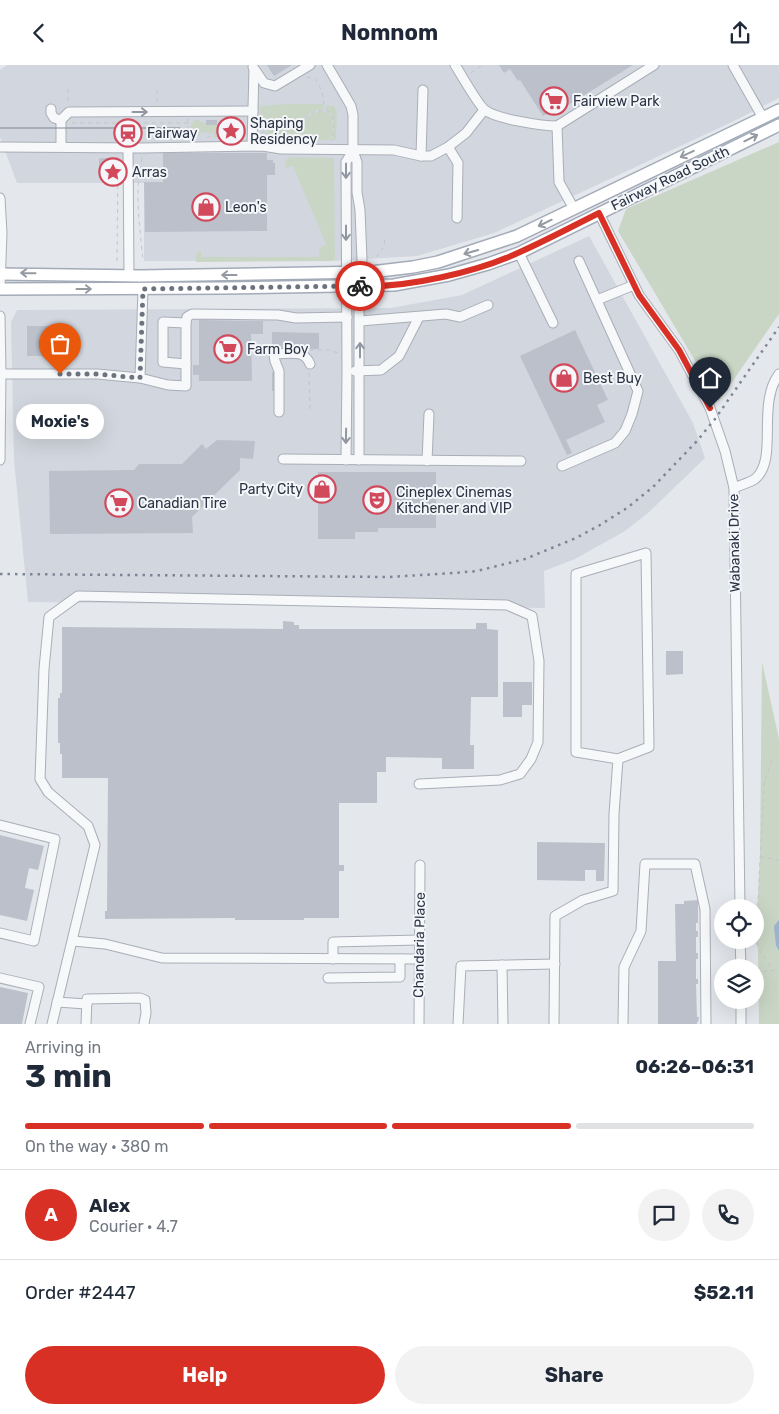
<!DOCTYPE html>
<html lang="en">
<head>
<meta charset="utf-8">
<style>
	body { margin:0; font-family:Rubik,sans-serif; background:#f2f2f3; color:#1f2937; height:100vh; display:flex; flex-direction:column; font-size:19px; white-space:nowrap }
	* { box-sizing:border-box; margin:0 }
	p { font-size:16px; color:#747a83 }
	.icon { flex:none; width:28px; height:28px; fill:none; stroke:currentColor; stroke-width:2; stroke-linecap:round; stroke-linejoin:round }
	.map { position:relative; height:959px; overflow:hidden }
	.drawer { display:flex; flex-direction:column; background:#fff; flex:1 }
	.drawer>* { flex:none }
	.tools { position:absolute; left:714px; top:834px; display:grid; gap:10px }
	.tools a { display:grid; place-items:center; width:50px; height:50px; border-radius:50%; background:#fff; box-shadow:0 5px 20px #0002; font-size:25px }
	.pin { position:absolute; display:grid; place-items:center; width:42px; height:42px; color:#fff; margin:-51px -21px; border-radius:50% 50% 50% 0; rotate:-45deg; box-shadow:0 0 5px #0007 }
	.pin .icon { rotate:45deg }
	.courier { position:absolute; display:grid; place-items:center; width:50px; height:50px; margin:-25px; border:4px solid #d93025; border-radius:50%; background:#fff; color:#222; box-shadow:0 1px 6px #0007 }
	.bubble { position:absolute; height:35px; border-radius:18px; background:#fff; box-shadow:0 5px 20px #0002; font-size:16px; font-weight:700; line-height:35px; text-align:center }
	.head em { font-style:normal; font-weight:700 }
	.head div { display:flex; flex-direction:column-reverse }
	.head { display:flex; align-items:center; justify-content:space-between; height:85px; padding:0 25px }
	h1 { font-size:32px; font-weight:700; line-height:38px }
	.bar { display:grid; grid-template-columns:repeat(4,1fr); gap:8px 5px; align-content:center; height:60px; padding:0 25px }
	.bar i { height:6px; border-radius:4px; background:#e0e1e3 }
	.bar .active { background:#d93025 }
	.bar p { grid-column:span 4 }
	.line { display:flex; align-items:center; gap:12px; padding:0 25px; border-top:1px solid #e0e1e3 }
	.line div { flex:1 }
	.round { display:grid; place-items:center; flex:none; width:52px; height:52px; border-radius:26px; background:#f2f2f3 }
	.button { display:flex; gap:10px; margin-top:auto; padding:10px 25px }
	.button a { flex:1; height:58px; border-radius:30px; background:#d93025; color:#fff; font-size:20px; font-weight:700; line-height:58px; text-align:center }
	.button a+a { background:#f2f2f3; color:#1f2937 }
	header { display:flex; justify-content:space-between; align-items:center; height:65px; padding:0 25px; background:#fff; font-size:22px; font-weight:700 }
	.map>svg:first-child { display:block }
	.built { fill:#d2d6de }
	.green { fill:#c9d6c5 }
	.water { fill:#9fb4cc }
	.building { fill:#bbc0ca }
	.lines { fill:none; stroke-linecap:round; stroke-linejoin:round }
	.minor-casing { stroke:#a9aeb7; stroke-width:11 }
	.major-casing { stroke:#a3abb8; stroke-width:14 }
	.path { stroke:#c2c5cb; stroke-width:1; stroke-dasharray:4 4; stroke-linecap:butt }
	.minor { stroke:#f7f8fa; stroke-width:9 }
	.major { stroke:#fff; stroke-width:11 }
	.tram { stroke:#7d8696; stroke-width:1 }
	.rail { stroke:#7d8696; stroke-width:2.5; stroke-dasharray:2.5 5; stroke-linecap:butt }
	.oneway { stroke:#9196a0 }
	.oneway2 { stroke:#959aa2 }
	.done { stroke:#6c737f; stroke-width:5; stroke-dasharray:0 9 }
	.route { stroke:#d93025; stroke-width:6 }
	.labels { text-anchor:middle; stroke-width:4; stroke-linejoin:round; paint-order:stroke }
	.poi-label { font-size:14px; fill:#2b3445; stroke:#f4f6f9; text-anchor:start }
	.street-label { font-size:14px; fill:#2b3445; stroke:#f4f6f9 }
</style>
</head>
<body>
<header><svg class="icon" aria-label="back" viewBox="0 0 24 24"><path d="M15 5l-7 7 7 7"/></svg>Nomnom<svg class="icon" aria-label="share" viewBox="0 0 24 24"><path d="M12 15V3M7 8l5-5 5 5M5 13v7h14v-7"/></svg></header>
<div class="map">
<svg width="779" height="959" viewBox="0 0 779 959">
	<rect width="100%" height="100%" fill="#e4e7ec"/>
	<!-- built -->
	<g class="built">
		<polygon points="7,0 779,0 779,33 734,56 494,168 417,191 332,196 144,196 144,118 17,118 0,72 0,5"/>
		<polygon points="589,171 693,358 705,393 648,448 625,466 575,494 544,506 545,543 28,537 14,395 11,257 17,245 391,243 462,230"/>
	</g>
	<!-- green -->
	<g class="green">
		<polygon points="288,39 323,39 324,44 313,46 295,59 285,62 271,61 261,65 260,41"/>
		<path d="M 325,41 L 334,41 C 340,51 335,64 336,75 L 332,75 C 334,64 337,50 325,44 Z"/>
		<path d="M 326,46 C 335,53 333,65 330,75 L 288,75 L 264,68 L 272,63 L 292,62 L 302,57 L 313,48 Z"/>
		<path d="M 194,55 L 200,55 L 200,57 L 204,57 L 206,60 L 219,59 L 219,55 L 227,55 L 228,57 C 225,65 216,68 207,69 L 207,67 L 200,68 L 200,71 L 192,71 C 188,65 191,61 194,55 Z"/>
		<path d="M 232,56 L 238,60 C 240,75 221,73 211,72 L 225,66 Z"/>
		<polygon points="779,77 779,249 719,336 618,166 626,144"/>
		<polygon points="290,92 334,93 335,194 332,196 196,197 196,189 199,186 201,186 201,192 319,192 320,183 326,179 293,101 285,103 286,95"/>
		<polygon points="762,597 779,674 779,855 776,881 779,886 779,959 759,959 758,884 756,875 760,792"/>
	</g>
	<!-- water -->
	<polygon class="water" points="779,855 779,886 776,881 774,861"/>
	<!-- building -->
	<g class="building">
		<polygon points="267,0 292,0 274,11"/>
		<polygon points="499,0 633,0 552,50 550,47 543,51 520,15 518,16 510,4 504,8"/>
		<rect x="206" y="55" width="11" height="5"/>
		<polygon points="163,88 267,88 267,95 273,95 273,98 275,98 275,110 267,110 267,166 145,167 144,117 163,117"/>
		<polygon points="102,93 112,93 111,107 99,106 99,94"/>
		<polygon points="199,255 263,256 263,269 251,269 252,316 199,316 199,310 193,310 193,300 199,300"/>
		<rect x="27" y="261" width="30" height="30"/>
		<polygon points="575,265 608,335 597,340 605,357 566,375 572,388 567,390 520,291"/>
		<polygon points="272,267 319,268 319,284 299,284 299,293 279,292 279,284 272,284"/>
		<rect x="272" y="307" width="9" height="19"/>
		<polygon points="217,375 255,376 253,394 240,393 240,405 192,452 193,468 50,469 49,406 134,405 139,399 182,399 202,379 206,384"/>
		<polygon points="318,407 436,407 436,463 378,463 378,467 355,467 355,474 318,474"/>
		<polygon points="283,556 294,557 294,560 299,560 299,564 476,564 476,558 487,558 487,564 498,565 498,632 471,632 470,680 474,680 474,704 442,704 442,693 386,692 386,707 377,707 377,738 339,738 339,800 344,800 344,806 339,806 339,853 304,853 304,855 235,855 235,853 105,854 105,846 107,846 108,713 62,713 62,689 60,689 60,678 58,678 58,633 60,633 60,628 62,628 62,562 283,564"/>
		<polygon points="666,586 683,586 683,609 666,610"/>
		<polygon points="503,617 532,617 532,640 522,640 522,652 503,652"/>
		<polygon points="0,770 44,781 38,805 29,803 25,823 34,825 27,856 0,850"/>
		<polygon points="537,777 605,778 604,816 596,816 596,805 585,805 585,816 537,815"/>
		<polygon points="698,835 698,858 696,858 696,866 698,866 698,872 696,872 696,888 698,888 698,894 696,894 696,914 698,914 698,919 696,919 697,952 699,952 698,957 697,957 697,959 658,959 658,896 676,896 675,839 684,839 684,836"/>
		<polygon points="0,922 28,928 22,959 0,959"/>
	</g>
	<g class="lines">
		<!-- minor casing -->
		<g class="minor-casing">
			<g id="minor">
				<polyline points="327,0 351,41 353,50 353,86 357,97 357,127 360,145 362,195 359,237 359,395"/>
				<path d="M 455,0 C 461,9 478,40 485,45 C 496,54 543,61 557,61 L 654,0"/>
				<polyline points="733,0 763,53"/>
				<polyline points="253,2 264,18 275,21 310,0"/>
				<polyline points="51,44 51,48 54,53 61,55"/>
				<polyline points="557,61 559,117 574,144"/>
				<polyline points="61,81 61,55 69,47 253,46"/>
				<polyline points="252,81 254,4"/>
				<polyline points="0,82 142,83 263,81 281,84 394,85 421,91 431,91 448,82 466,68 484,45"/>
				<polyline points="128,82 129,211"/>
				<polyline points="448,82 458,98 457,153"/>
				<polyline points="421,91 423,25"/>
				<polyline points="0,133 2,168 0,223"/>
				<polyline points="599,148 639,230 679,285 710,343 725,386 734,423 740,842"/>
				<polyline points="519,188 553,258"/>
				<polyline points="597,235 634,220"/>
				<polyline points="0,251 1,309 0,395"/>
				<polyline points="360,256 446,249 460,252 488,240"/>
				<polyline points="186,299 163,297 163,257 186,258"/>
				<polyline points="355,306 381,305 399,291 419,252"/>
				<polyline points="1,309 97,309 140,313 143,224"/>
				<polyline points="140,313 168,320 186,321 186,258 187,252 192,249 278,250 296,253 347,252"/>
				<path d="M 279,347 L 279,306 L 275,296 L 274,290 L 276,289 C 290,289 304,284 310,299"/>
				<polyline points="283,394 521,396"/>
				<polyline points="346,395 347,306 346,97 353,86"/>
				<polyline points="427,396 429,349"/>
				<polyline points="562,401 615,378 625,366 632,349 638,326 579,196"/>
				<path d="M 734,423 C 740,420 749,418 755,414 C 779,394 756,340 779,309"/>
				<polyline points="0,760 55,774 34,876 0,868"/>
				<polyline points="740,875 741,902"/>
				<polyline points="73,876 105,879 162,893 419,894"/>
				<polyline points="333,894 333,877 419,875"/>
				<polyline points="502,900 503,959"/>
				<polyline points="0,913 39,922 30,959"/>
				<polyline points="328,913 400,912 400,894"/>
				<polyline points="57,937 87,939"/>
				<polyline points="52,959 95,780 88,761 48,727 40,714 44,604 49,552 78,531 507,540 532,551 539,596 538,677 531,694 520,709 500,715 419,719"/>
				<polyline points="86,959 87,934 140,933 145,935 146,948 144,959"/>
				<polyline points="419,959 420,800"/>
				<polyline points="458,959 461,901 555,899"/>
				<polyline points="554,959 555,851 583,835 613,826 614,749 618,694 649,682 646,488 576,509 576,687 618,694"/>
				<polyline points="623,959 624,902 641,866 645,799 695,799 705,844 706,959"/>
				<polyline points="741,959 741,935"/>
			</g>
		</g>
		<!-- major casing -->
		<g class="major-casing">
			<g id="major">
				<polyline points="0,209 140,211 371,207 413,202 438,197 517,171 779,45"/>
				<polyline points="0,224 224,223 394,220 449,210 488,199 519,188 779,60"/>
			</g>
		</g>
		<!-- path -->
		<g class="path">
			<polyline points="622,7 622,8"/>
			<polyline points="471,8 483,0"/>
			<path d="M 307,12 L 314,13 C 323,24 323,31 324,44"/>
			<polyline points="68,24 68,39"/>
			<polyline points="157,37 157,25"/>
			<polyline points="72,58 188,58"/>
			<path d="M 261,68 L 273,62 L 286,63 L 297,59 L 313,47 L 327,45 C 336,53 334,65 331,76"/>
			<polyline points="188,73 188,54"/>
			<path d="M 207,73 C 216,67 228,66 229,54"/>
			<path d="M 142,93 C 134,125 140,163 143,196"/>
			<polyline points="376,192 384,182 385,171"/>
			<polyline points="117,196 118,96"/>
			<polyline points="310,285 329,285 338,288"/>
			<polyline points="309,308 310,347"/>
			<polyline points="772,695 764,718 756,875 758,883 773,905"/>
			<polyline points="760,792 779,795"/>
			<polyline points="755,907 779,905"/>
		</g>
		<!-- minor -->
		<use href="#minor" class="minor"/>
		<!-- major -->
		<use href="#major" class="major"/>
		<!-- tram -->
		<polyline class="tram" points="0,63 180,63"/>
		<!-- rail -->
		<polyline class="rail" points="0,509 389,512 454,508 477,506 525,494 576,473 600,460 627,443 653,422 697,376 715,354 779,262"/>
	</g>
	<!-- one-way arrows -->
	<defs><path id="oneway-shaft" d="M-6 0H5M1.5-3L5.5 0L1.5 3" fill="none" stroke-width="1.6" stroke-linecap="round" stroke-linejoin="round" transform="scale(1.25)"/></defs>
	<g class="oneway">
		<use href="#oneway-shaft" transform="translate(140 47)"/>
		<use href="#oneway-shaft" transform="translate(346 106) rotate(90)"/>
		<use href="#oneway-shaft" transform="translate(346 168) rotate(90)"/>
		<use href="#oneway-shaft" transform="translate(360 285) rotate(-90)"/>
		<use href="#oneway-shaft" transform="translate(346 371) rotate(91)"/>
	</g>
	<g class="oneway2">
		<use href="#oneway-shaft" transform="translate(751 73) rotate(-26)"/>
		<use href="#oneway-shaft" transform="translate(687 89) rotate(155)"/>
		<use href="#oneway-shaft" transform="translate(545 158) rotate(154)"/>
		<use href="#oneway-shaft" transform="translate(471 187) rotate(164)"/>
		<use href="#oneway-shaft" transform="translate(28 208) rotate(-179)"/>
		<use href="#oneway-shaft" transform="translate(229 210) rotate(180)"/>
		<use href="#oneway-shaft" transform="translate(84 224)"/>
	</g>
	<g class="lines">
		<!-- done -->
		<polyline class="done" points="60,309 97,309 140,313 143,224 360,221"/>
		<!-- route -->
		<path class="route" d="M 360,221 C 407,223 477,207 520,187 C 547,175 573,161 599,148 L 639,230 L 679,285 L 710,343"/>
	</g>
	<!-- icons -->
	<defs>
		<g id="supermarket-ring" transform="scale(1.4375)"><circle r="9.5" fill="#f4f6f9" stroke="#d1495b" stroke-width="1.5"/><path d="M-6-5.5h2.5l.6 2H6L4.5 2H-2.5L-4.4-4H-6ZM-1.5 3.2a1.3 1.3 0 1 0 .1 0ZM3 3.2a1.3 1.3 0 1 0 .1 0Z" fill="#d1495b"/></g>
		<g id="sight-ring" transform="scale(1.4375)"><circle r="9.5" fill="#f4f6f9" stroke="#d1495b" stroke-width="1.5"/><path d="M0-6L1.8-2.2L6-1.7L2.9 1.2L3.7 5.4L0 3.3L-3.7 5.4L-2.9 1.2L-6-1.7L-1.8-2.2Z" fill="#d1495b"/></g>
		<g id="station-ring" transform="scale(1.4375)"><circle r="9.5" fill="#f4f6f9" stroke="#d1495b" stroke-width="1.5"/><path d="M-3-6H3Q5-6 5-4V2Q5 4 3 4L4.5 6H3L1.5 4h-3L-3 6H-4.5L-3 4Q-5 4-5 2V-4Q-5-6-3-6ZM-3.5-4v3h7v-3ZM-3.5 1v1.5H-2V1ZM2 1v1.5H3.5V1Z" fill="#d1495b"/></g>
		<g id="shop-ring" transform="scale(1.4375)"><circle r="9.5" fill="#f4f6f9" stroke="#d1495b" stroke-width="1.5"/><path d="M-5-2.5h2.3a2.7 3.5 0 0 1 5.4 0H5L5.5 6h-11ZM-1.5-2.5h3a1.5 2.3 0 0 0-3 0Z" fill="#d1495b"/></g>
		<g id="theatre-ring" transform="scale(1.4375)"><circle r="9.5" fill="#f4f6f9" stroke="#d1495b" stroke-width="1.5"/><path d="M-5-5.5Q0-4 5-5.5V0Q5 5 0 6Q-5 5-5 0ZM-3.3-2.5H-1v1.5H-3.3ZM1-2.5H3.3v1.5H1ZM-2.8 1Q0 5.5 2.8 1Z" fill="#d1495b"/></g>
	</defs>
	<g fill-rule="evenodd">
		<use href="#supermarket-ring" x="554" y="36"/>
		<use href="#sight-ring" x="231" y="66"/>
		<use href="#station-ring" x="128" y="68"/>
		<use href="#sight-ring" x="113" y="107"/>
		<use href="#shop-ring" x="206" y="142"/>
		<use href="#supermarket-ring" x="228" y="284"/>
		<use href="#shop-ring" x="564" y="313"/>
		<use href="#shop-ring" x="322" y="424"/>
		<use href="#theatre-ring" x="377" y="435"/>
		<use href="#supermarket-ring" x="119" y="438"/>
	</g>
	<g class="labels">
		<!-- poi labels -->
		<g class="poi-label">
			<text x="573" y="41">Fairview Park</text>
			<text x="250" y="63">Shaping<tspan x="250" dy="16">Residency</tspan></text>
			<text x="147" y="73">Fairway</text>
			<text x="132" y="112">Arras</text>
			<text x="225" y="147">Leon's</text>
			<text x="247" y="289">Farm Boy</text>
			<text x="583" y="318">Best Buy</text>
			<text x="303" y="429" text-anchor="end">Party City</text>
			<text x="396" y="432">Cineplex Cinemas<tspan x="396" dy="16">Kitchener and VIP</tspan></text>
			<text x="138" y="443">Canadian Tire</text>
		</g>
		<!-- street labels -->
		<g class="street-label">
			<text transform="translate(670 113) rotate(-26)" y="5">Fairway Road South</text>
			<text transform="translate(734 478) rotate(-91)" y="5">Wabanaki Drive</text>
			<text transform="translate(419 880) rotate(-89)" y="5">Chandaria Place</text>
		</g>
	</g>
</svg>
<div class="tools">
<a><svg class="icon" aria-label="locate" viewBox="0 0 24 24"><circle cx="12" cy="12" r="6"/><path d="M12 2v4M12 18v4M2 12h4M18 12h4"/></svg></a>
<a><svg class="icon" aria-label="layers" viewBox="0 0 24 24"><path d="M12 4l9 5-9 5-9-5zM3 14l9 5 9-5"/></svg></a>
</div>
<div class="pin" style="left:60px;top:309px;background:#ea580c"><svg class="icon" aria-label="bag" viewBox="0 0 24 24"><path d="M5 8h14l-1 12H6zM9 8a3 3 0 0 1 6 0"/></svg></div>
<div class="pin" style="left:710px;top:343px;background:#1f2937"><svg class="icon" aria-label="home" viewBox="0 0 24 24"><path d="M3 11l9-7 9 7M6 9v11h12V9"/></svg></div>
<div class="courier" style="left:360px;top:221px"><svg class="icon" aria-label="bike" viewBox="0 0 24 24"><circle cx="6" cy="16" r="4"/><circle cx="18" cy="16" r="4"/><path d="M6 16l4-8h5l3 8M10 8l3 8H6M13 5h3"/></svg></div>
<div class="bubble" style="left:16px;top:339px;width:88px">Moxie's</div>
</div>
<section class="drawer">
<div class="head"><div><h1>3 min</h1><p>Arriving in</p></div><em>06:26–06:31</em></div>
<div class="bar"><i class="active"></i><i class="active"></i><i class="active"></i><i></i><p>On the way · 380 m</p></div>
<div class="line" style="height:90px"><b class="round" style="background:#d93025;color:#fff">A</b><div><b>Alex</b><p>Courier · 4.7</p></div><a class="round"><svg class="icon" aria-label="chat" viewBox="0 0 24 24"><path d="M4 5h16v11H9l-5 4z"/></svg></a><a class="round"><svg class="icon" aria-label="phone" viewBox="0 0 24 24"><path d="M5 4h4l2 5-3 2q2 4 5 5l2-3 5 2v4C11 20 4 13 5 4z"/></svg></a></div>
<div class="line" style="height:65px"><div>Order #2447</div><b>$52.11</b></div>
<div class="button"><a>Help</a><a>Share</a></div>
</section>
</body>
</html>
